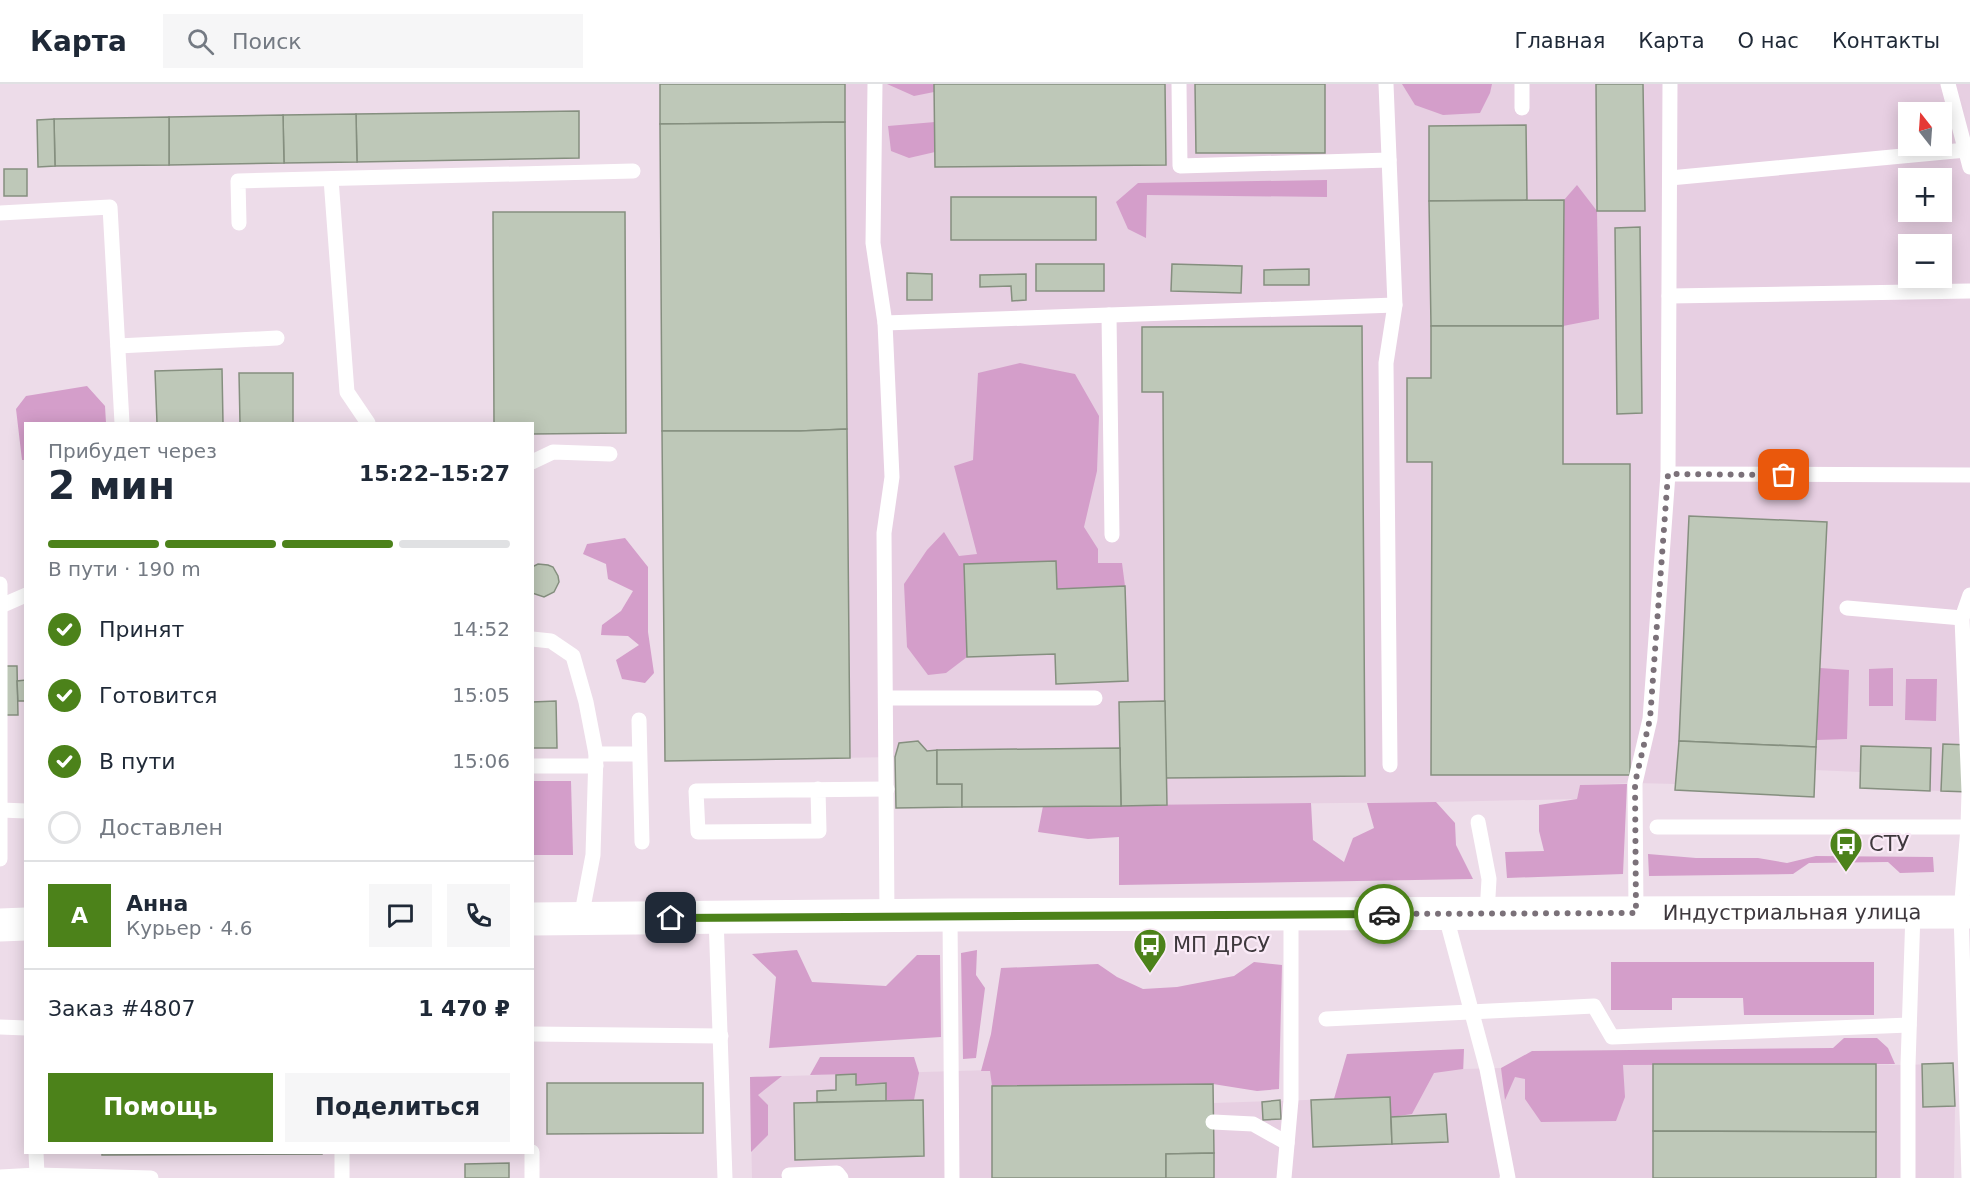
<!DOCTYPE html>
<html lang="ru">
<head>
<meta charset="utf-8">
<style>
	body { margin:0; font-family:"DejaVu Sans",sans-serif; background:#f6f6f7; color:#1f2937; height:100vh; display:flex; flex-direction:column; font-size:22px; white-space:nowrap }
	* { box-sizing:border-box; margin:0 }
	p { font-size:20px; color:#747a83 }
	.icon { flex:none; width:33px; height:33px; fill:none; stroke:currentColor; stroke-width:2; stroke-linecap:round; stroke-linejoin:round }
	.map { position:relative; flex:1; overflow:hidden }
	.side { position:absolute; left:24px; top:338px; width:510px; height:732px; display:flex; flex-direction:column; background:#fff; border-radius:0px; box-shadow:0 3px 15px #0003 }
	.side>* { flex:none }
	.needle { width:39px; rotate:343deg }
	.buttons { position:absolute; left:1898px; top:18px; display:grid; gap:12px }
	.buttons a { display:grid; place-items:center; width:54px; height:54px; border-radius:0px; background:#fff; box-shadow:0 3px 15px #0003; font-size:30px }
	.pin { position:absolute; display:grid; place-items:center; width:51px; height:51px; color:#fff; margin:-26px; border-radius:12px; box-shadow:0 3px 9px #0006 }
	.courier { position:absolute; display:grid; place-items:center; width:60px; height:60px; margin:-30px; border:4px solid #4c821a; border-radius:50%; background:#fff; color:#222; box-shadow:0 2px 8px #0007 }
	.headline em { font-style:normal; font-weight:700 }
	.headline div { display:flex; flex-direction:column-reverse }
	.headline { display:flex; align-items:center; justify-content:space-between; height:102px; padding:0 24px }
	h1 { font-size:39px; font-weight:700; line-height:45px }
	.bar { display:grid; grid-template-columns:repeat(4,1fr); gap:9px 6px; align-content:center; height:72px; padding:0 24px }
	.bar i { height:8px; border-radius:4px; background:#e0e1e3 }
	.bar .active { background:#4c821a }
	.bar p { grid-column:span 4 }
	.line { display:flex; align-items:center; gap:15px; padding:0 24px; border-top:2px solid #e0e1e3 }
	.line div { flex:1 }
	.round { display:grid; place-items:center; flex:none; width:63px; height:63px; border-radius:0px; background:#f6f6f7 }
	ol { padding:0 24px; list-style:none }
	li { display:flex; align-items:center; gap:18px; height:66px }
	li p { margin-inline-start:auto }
	li .icon { padding:6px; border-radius:50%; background:#4c821a; color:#fff; stroke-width:4 }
	li:last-child { color:#747a83 }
	li i { width:33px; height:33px; border:3px solid #e0e1e3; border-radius:50% }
	.button { display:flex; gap:12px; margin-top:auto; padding:12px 24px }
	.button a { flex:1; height:69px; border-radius:0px; background:#4c821a; color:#fff; font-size:24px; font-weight:700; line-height:69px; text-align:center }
	.button a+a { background:#f6f6f7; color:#1f2937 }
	header { display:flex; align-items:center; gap:36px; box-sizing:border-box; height:84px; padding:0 30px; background:#fff; border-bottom:2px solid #e0e1e3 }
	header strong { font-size:28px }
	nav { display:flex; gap:33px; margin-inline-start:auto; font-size:21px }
	.search { width:420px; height:54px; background:#f6f6f7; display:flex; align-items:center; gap:15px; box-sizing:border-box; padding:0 21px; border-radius:0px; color:#747a83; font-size:22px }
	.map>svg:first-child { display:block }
	.built { fill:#e7cfe2; fill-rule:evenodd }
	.green { fill:#d49eca }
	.building { fill:#bec8b8; stroke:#858f7f; stroke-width:1.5 }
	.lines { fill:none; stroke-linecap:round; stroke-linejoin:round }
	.service { stroke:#fff; stroke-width:15 }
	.secondary { stroke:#fff; stroke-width:33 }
	.done { stroke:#7b7179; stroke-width:6; stroke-dasharray:0 10.8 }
	.route { stroke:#4c821a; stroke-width:8 }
	.labels { text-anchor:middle; stroke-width:4.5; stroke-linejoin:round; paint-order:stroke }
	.poi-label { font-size:21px; fill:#3e383d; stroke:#faeaf7; text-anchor:start }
	.street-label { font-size:21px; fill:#3e383d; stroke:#faeaf7 }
</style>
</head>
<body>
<header>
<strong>Карта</strong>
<div class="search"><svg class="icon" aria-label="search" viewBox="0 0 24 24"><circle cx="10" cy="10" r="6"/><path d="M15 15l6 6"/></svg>Поиск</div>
<nav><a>Главная</a><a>Карта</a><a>О нас</a><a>Контакты</a></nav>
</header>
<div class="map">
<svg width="1970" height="1094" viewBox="0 0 1970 1094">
	<rect width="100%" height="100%" fill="#eddce9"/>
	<!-- built -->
	<g class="built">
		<path d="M 660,0 L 1970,0 L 1970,708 L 1860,704 L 1860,688 L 1814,686 L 1816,663 L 1679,657 L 1676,700 L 1635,699 L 1580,701 L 1577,715 L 1436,718 L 896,724 L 895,673 L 665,677 ZM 1908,28 L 1941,28 L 1941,62 L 1908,62 ZM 1908,94 L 1941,94 L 1941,128 L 1908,128 ZM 1908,160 L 1941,160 L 1941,194 L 1908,194 Z"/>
		<polygon points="1464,965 1464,985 1653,980 1908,981 1953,979 1955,1022 1954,1094 752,1094 750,993 991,986 992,1002 1213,1000 1214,1019 1334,1015 1347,970"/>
	</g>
	<!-- green -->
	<g class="green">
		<polygon points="887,0 934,0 934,8 914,12"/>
		<polygon points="1402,0 1492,0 1490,9 1480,29 1443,31 1415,21"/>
		<polygon points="935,38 935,68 909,74 891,67 888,42"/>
		<polygon points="1327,96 1327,113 1147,111 1146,154 1128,145 1116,118 1138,99"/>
		<polygon points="1577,101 1597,127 1599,235 1563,242 1564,116"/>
		<polygon points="1020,279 1075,290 1099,332 1097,387 1084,443 1098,465 1098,479 1122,479 1125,502 1057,505 1056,477 965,480 967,573 946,589 928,591 907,563 904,500 927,466 944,448 959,472 977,470 954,382 973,376 978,289"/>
		<polygon points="87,302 105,322 106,339 26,339 25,376 22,376 16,325 26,312"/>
		<polygon points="625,454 648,483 648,548 654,589 645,599 622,595 616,576 639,561 628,552 601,551 602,541 621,527 633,507 608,495 606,480 583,470 587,460"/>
		<polygon points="1820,584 1849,586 1847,655 1817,656"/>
		<polygon points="1893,584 1893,622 1869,622 1869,585"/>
		<polygon points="1906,595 1937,595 1936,637 1905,636"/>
		<polygon points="533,697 571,697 573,771 533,771"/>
		<polygon points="1627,700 1623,790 1507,794 1505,768 1544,767 1539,747 1539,721 1577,715 1580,701"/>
		<polygon points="1436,718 1455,739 1456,761 1473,795 1119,801 1119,753 1088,755 1038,748 1043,722 1311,719 1313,756 1344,778 1353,754 1374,744 1367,719"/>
		<polygon points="1648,770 1696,774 1758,774 1787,779 1816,772 1933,773 1934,788 1900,789 1888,778 1809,779 1793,790 1649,792"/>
		<polygon points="797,866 812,898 886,902 917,871 940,871 941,953 769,964 776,893 752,870"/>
		<polygon points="977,866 976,891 985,904 976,974 963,975 961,869"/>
		<polygon points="1254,878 1282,881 1279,1005 1257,1007 1213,1000 992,1002 990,987 981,987 991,950 1001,884 1098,880 1117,893 1143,905 1177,903 1234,892"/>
		<polygon points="1611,878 1874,878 1874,931 1744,931 1743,914 1672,914 1672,926 1611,926"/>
		<polygon points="1844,954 1877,954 1888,964 1895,980 1623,981 1625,1013 1616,1037 1541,1038 1525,1015 1525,995 1515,993 1505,1016 1501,984 1532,967 1833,964"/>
		<polygon points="1464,965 1463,985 1434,989 1412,1030 1391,1033 1390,1013 1334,1015 1347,970"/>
		<polygon points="820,973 914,973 919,989 914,1016 886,1017 886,1000 856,1001 856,990 810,991"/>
		<polygon points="782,992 758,1011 768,1021 768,1051 751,1068 750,993"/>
	</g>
	<!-- building -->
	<g class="building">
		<polygon points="660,0 845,0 845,38 660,40"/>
		<polygon points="934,0 1165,0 1166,81 935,83"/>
		<polygon points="1195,0 1325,0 1325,69 1196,69"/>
		<polygon points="1596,0 1643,0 1645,127 1597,127"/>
		<polygon points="579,27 579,74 357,78 356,30"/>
		<polygon points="356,30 357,78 284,79 283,31"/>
		<polygon points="283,31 284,79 169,81 169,33"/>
		<polygon points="169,33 169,81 55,82 54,35"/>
		<polygon points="54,35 55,82 38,83 37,36"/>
		<polygon points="845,38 847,345 800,347 662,347 660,40"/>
		<polygon points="1526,41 1527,116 1429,117 1429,42"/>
		<rect x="4" y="85" width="23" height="27"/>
		<rect x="951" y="113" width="145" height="43"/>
		<polygon points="1564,116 1563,242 1431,242 1429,117"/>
		<polygon points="493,128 625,128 626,349 532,350 532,339 494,339"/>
		<polygon points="1640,143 1642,329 1617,330 1615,144"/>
		<rect x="1036" y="180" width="68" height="27"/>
		<polygon points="1172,180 1242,182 1241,209 1171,207"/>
		<polygon points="1309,185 1309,201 1264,201 1264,186"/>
		<polygon points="907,189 932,190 932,216 907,216"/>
		<polygon points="1026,190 1026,216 1012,217 1011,202 980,203 980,191"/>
		<polygon points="1362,242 1365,692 1165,694 1163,308 1142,308 1142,243"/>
		<polygon points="1431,242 1563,242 1563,380 1630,380 1630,691 1431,691 1432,378 1407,378 1407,294 1431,294"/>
		<polygon points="222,285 223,339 157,339 155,287"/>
		<polygon points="239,289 293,289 293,339 240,339"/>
		<polygon points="847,345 850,674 665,677 662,347 800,347"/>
		<polygon points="1689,432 1827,438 1816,663 1679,657"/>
		<polygon points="1056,477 1057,505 1125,502 1128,597 1056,600 1055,570 967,573 964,480"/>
		<polygon points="538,480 548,481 553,483 558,492 559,498 554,508 544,513 532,509 532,483"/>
		<polygon points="0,582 17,582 18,631 0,631"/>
		<polygon points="26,596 26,617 18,617 17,597"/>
		<polygon points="556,617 557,664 532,664 532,618"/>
		<polygon points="1165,617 1167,721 1121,722 1119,618"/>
		<polygon points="918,657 927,667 937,666 937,700 962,700 962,723 896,724 895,673 899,659"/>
		<polygon points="1679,657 1816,663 1814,713 1675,706"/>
		<polygon points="1943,660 1970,661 1970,708 1941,707"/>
		<polygon points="1861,662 1931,664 1930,707 1860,704"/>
		<polygon points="1120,664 1121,722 962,723 962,700 937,700 937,666"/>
		<polygon points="1953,979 1955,1022 1923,1023 1922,980"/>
		<polygon points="1653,980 1876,980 1876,1048 1653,1047"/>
		<polygon points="856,990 856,1001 886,999 886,1017 817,1018 817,1007 836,1006 836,991"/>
		<polygon points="547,999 703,999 703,1049 547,1050"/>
		<polygon points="1213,1000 1214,1069 1166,1070 1166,1094 992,1094 992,1002"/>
		<polygon points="1390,1013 1392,1060 1313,1063 1311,1016"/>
		<polygon points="923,1016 924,1072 795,1076 794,1019"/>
		<polygon points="1280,1016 1281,1035 1263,1036 1262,1018"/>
		<polygon points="1446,1030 1448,1058 1392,1060 1391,1033"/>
		<polygon points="1653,1047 1876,1048 1876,1094 1653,1094"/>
		<polygon points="102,1068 322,1068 322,1070 102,1071"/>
		<polygon points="1214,1069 1214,1094 1166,1094 1166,1070"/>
		<polygon points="509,1079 509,1094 465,1094 465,1080"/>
	</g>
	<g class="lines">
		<!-- service -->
		<g class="service">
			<polyline points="875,0 873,159 885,239 892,393 884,449 887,831"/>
			<polyline points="1179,0 1180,82 1389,76"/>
			<polyline points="1386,0 1395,221 1386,279 1390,681"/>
			<polyline points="1522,0 1522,24"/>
			<polyline points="1948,0 1970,83"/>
			<polyline points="1670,94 1966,66"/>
			<polyline points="331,95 347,308 368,339"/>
			<polyline points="0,129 110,123 122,339"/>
			<polyline points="239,139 238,97 633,87"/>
			<polyline points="1669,212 1970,207"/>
			<polyline points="1109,231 1112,451"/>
			<polyline points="885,239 1395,221"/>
			<polyline points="118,262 277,254"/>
			<polyline points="532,378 553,368 610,370"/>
			<polyline points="1668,390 1970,391"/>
			<polyline points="0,500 0,775"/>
			<polyline points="1,522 26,511"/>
			<polyline points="1847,524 1962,534"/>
			<polyline points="532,555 551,557 573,572 586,618 596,670 593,771 581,834"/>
			<polyline points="886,614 1095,614"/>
			<polyline points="639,636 642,758"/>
			<polyline points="596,670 639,670"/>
			<polyline points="532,682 596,682"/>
			<polyline points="818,705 819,747 698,748 696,707 887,705"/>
			<polyline points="1,726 26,727"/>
			<polyline points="1478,738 1489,795 1487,830"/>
			<polyline points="1657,743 1970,743"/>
			<polyline points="1445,829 1487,985 1508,1094 1507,1094"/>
			<polyline points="1636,829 1635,699 1650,635 1668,390 1670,0"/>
			<polyline points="950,831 952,1094"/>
			<polyline points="716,833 725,1094"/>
			<polyline points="1326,935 1594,922 1612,953 1909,941"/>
			<polyline points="0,943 26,944"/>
			<polyline points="532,950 721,952"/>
			<polyline points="1213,1038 1253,1040 1287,1059"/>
			<polyline points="36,1068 37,1091"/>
			<polyline points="342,1068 342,1094"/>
			<polyline points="532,1068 532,1094"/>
			<polyline points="789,1091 837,1089 841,1094"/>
			<polyline points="0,1093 37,1091 151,1094"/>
			<polyline points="1284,1094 1291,1016 1291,830"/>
			<polyline points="1908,1094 1908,981 1913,828"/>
			<polyline points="1969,1094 1961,828 1968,743 1969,708 1962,534 1970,511"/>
		</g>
		<!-- secondary -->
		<g class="secondary">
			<path id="s1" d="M 532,835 L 950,831 L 1970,828"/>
			<polyline points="0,841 26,840"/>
		</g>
	</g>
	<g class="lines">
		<!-- done -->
		<polyline class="done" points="1384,830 1636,829 1635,699 1650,635 1668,390 1784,391"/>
		<!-- route -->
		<polyline class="route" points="671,834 1384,830"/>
	</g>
	<!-- icons -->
	<defs>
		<g id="bus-pin" transform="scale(1.725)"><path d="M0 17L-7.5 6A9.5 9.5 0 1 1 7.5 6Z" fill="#4c821a" stroke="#faeaf7"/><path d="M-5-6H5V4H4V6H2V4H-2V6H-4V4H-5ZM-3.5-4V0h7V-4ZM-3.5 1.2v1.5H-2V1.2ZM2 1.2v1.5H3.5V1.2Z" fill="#fff"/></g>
	</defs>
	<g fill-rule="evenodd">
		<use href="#bus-pin" x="1846" y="760"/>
		<use href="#bus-pin" x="1150" y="861"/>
	</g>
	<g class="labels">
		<!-- poi labels -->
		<g class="poi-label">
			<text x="1869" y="767">СТУ</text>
			<text x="1173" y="868">МП ДРСУ</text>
		</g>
		<!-- street labels -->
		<g class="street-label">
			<text dy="7" stroke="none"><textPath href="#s1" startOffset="1260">Индустриальная улица</textPath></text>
		</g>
	</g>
</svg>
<div class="buttons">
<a><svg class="needle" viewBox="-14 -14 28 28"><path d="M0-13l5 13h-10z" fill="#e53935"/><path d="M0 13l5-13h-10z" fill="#747a83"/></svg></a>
<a>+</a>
<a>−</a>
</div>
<div class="pin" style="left:1784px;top:391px;background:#ea580c"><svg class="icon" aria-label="bag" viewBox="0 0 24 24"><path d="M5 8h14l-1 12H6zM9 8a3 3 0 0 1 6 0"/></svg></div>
<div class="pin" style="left:671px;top:834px;background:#1f2937"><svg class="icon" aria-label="home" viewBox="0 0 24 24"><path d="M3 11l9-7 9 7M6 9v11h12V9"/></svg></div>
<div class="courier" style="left:1384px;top:830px"><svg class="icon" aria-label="car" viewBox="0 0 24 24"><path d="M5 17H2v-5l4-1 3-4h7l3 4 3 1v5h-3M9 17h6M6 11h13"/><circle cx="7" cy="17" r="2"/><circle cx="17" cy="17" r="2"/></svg></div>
<section class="side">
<div class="headline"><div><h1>2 мин</h1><p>Прибудет через</p></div><em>15:22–15:27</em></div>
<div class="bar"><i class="active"></i><i class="active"></i><i class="active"></i><i></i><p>В пути · 190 m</p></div>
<ol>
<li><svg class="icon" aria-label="check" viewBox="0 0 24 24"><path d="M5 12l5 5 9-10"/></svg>Принят<p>14:52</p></li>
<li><svg class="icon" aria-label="check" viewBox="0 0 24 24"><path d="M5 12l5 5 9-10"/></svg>Готовится<p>15:05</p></li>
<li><svg class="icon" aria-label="check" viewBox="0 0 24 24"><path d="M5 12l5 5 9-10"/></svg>В пути<p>15:06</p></li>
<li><i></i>Доставлен</li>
</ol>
<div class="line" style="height:108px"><b class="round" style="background:#4c821a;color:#fff">А</b><div><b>Анна</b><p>Курьер · 4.6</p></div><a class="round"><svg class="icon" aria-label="chat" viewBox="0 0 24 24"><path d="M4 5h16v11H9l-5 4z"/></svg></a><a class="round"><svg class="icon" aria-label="phone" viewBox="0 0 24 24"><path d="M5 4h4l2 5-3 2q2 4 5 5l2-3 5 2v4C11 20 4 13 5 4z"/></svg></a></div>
<div class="line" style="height:78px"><div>Заказ #4807</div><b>1 470 ₽</b></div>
<div class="button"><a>Помощь</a><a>Поделиться</a></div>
</section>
</div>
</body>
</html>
